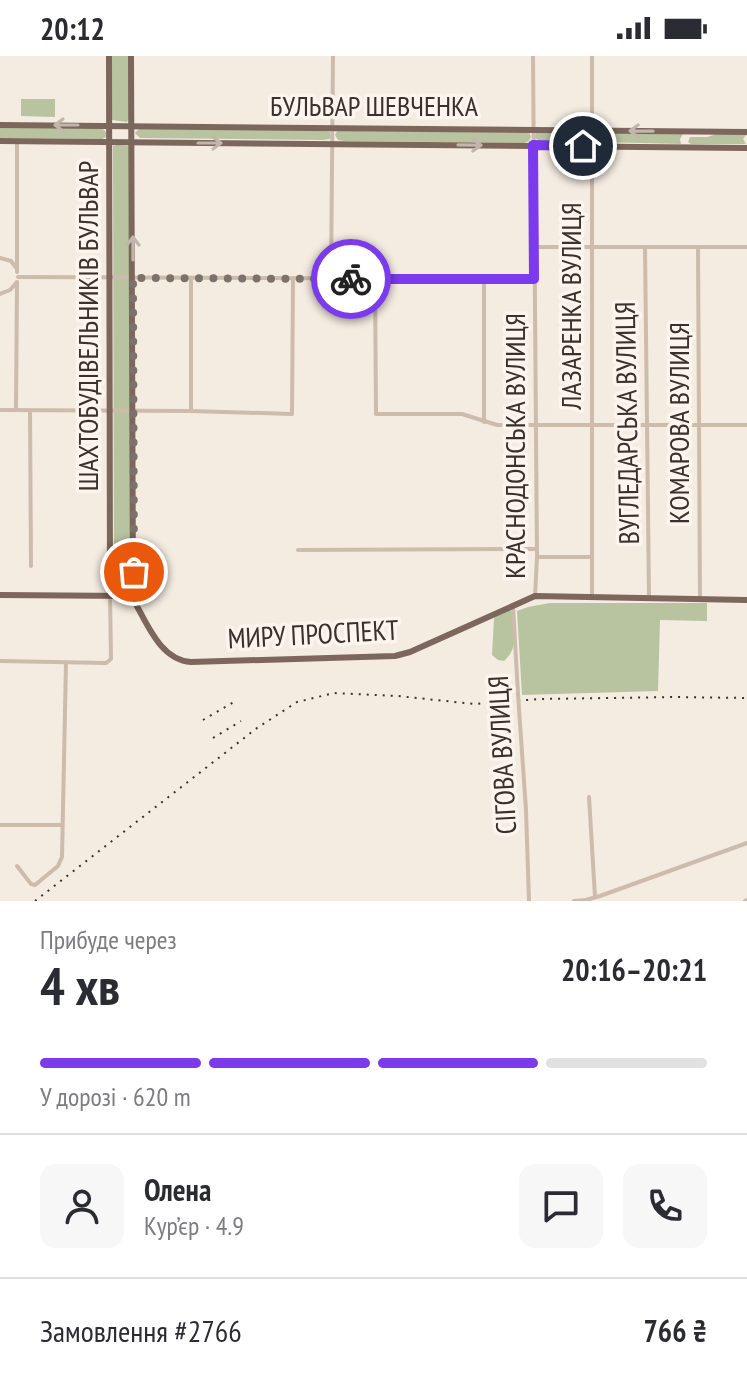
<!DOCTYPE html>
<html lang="uk">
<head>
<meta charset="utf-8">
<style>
	body { margin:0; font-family:"PT Sans Narrow",sans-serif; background:#f7f7f7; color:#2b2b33; height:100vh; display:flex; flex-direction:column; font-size:30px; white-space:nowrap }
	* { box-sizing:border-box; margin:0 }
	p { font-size:26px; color:#7c7c81 }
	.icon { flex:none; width:44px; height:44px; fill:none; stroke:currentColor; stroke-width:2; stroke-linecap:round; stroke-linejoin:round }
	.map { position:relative; height:845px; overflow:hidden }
	.drawer { display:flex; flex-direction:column; background:#fff; flex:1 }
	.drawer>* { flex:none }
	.pin { position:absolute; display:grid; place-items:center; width:68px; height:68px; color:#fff; margin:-34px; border:4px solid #fff; border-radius:50%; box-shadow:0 2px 8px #0007 }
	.courier { position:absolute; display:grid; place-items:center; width:80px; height:80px; margin:-40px; border:6px solid #7c3aed; border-radius:50%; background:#fff; color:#222; box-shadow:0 2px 10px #0007 }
	.head em { font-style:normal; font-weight:700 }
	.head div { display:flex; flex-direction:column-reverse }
	.head { display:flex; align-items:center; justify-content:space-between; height:136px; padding:0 40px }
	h1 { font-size:52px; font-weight:700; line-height:60px }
	.bar { display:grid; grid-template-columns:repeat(4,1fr); gap:12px 8px; align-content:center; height:96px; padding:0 40px }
	.bar i { height:10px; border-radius:6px; background:#e1e1e2 }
	.bar .current { background:#7c3aed }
	.bar p { grid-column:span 4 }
	.line { display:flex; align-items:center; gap:20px; padding:0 40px; border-top:2px solid #e1e1e2 }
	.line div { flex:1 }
	.round { display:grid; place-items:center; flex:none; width:84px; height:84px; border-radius:16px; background:#f7f7f7 }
	.status { display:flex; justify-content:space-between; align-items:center; height:56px; padding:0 40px; background:#fff; direction:ltr }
	.status svg { height:22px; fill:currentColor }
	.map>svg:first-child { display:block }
	.green { fill:#b8c4a0 }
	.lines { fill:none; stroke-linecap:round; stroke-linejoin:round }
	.minor { stroke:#cdbbac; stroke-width:4 }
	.major { stroke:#7d675c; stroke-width:6 }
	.rail { stroke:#3b302b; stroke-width:2; stroke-dasharray:2 6; stroke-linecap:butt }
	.minor-bridge { stroke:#cdbbac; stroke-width:4 }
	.oneway { stroke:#c2b5ac }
	.done { stroke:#7c716b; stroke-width:8; stroke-dasharray:0 14.4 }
	.route { stroke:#7c3aed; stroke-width:10 }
	.labels { text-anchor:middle; stroke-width:7; stroke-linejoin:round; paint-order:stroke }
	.street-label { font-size:28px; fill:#3b302b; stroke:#fbf5ee }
</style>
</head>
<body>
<div class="status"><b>20:12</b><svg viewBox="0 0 49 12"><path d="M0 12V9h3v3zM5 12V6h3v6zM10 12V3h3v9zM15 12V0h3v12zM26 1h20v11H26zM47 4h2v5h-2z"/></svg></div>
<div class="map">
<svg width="747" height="845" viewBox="0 0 747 845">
	<rect width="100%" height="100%" fill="#f4ebe1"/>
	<!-- green -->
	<g class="green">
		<polygon points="112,0 129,0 129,63 127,66 112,64"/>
		<polygon points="21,43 55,43 55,61 21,60"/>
		<polygon points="0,71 102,72 106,76 106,81 102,83 0,82"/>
		<polygon points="140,72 325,73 330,76 331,79 330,83 323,84 140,82 135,77"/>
		<polygon points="337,75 529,76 531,81 529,85 524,87 344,85 338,84 335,79"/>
		<polygon points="536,77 588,77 588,85 585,87 541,86 535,82"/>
		<polygon points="598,77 683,78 680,83 681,88 598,86 601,81"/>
		<polygon points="717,78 747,78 743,83 746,88 691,88 688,86 690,81 707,81"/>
		<polygon points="117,89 130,90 130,525 126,528 117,527 114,524 113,90"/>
		<polygon points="550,547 707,547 707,565 660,564 658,635 522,639 517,555 528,551"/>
		<path d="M 509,554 L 513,556 C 514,575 519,592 504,605 L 498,604 L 492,599 L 494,562 L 498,558 Z"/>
	</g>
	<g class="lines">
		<!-- minor -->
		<g class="minor">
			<polyline points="533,0 537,501 535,540"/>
			<polyline points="592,0 592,541"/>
			<polyline points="17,86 17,216"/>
			<polyline points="534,191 747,191"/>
			<polyline points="645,191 649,541"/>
			<polyline points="698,191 700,543"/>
			<polyline points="0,202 11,205 17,213"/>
			<polyline points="18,221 534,223"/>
			<polyline points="191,222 191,355"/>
			<polyline points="331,222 333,0"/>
			<polyline points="375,223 376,358 462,358 497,369 747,369"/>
			<polyline points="484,223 484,366"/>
			<polyline points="0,238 10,234 17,226"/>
			<polyline points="0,354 191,355 292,358 293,223"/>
			<polyline points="16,354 17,226"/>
			<polyline points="30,355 31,510"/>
			<polyline points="298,494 537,493"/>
			<polyline points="538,501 592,501"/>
			<polyline points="513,550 518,638"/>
			<polyline points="0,605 106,607 111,603 110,539"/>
			<polyline points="519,653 526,754 529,845"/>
			<polyline points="589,741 595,841"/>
			<polyline points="0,769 62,769"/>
			<polyline points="17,810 31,828 35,829 58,810 62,801 66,607"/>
			<polyline points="574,845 586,844 600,840 747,787"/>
			<polyline points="745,845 747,844"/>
		</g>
		<!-- major -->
		<g class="major">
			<polyline points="109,0 110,539"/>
			<polyline points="131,0 133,543"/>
			<polyline points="0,69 747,76"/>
			<polyline points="0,85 747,92"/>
			<polyline points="110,526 113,529 126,531 134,527"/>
			<path d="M 0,539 L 130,540 L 133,543 C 147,567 160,604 191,606 L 395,600 L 410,596 L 535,540 L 747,544"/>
		</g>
		<!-- rail -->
		<g class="rail">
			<polyline points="203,664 234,646"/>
			<polyline points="213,682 241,665"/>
			<polyline points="35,845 257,672 297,646 334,637 398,640 474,648 541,643 675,641 747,642"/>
		</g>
		<!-- minor-bridge -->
		<polyline class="minor-bridge" points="518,638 519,653"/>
	</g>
	<!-- one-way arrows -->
	<defs><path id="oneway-shaft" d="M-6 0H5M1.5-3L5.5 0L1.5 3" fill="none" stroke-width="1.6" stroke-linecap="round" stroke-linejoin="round" transform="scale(2)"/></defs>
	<g class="oneway">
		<use href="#oneway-shaft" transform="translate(66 69) rotate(-180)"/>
		<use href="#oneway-shaft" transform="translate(641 75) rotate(-179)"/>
		<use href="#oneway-shaft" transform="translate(210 87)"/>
		<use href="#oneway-shaft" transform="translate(470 89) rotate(1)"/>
		<use href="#oneway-shaft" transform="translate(133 192) rotate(-90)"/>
	</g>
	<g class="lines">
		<!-- done -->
		<polyline class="done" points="134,516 133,222 351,223"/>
		<!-- route -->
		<polyline class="route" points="351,223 534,223 533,89 583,90"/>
	</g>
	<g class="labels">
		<!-- street labels -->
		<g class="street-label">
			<text x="374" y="60">БУЛЬВАР ШЕВЧЕНКА</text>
			<text transform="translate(571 250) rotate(-90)" y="10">ЛАЗАРЕНКА ВУЛИЦЯ</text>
			<text transform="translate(88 270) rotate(-90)" y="10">ШАХТОБУДІВЕЛЬНИКІВ БУЛЬВАР</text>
			<text transform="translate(627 367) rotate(-91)" y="10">ВУГЛЕДАРСЬКА ВУЛИЦЯ</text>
			<text transform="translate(679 367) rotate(-90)" y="10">КОМАРОВА ВУЛИЦЯ</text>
			<text transform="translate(515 390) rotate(-90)" y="10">КРАСНОДОНСЬКА ВУЛИЦЯ</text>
			<text transform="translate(313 578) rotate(-3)" y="10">МИРУ ПРОСПЕКТ</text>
			<text transform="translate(502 699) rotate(-93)" y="10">СІГОВА ВУЛИЦЯ</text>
		</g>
	</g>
</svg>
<div class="pin" style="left:134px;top:516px;background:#ea580c"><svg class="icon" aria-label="bag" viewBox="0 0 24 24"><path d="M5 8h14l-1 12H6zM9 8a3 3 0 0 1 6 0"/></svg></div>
<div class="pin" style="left:583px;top:90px;background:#1f2937"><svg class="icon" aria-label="home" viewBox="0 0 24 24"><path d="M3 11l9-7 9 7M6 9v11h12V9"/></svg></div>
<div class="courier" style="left:351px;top:223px"><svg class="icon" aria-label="bike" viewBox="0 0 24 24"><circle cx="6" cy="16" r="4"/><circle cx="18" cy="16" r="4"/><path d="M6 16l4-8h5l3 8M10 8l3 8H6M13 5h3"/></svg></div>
</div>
<section class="drawer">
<div class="head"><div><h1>4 хв</h1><p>Прибуде через</p></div><em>20:16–20:21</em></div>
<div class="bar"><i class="current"></i><i class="current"></i><i class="current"></i><i></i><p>У дорозі · 620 m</p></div>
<div class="line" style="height:144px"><a class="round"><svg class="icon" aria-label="person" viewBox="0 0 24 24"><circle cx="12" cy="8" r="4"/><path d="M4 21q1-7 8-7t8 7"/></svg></a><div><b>Олена</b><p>Кур’єр · 4.9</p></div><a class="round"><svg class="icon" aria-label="chat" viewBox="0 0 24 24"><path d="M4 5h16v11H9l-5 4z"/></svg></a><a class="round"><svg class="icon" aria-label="phone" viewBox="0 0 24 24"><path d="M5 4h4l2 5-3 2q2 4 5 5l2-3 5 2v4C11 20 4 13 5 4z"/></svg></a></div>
<div class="line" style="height:104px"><div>Замовлення #2766</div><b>766 ₴</b></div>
</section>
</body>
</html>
